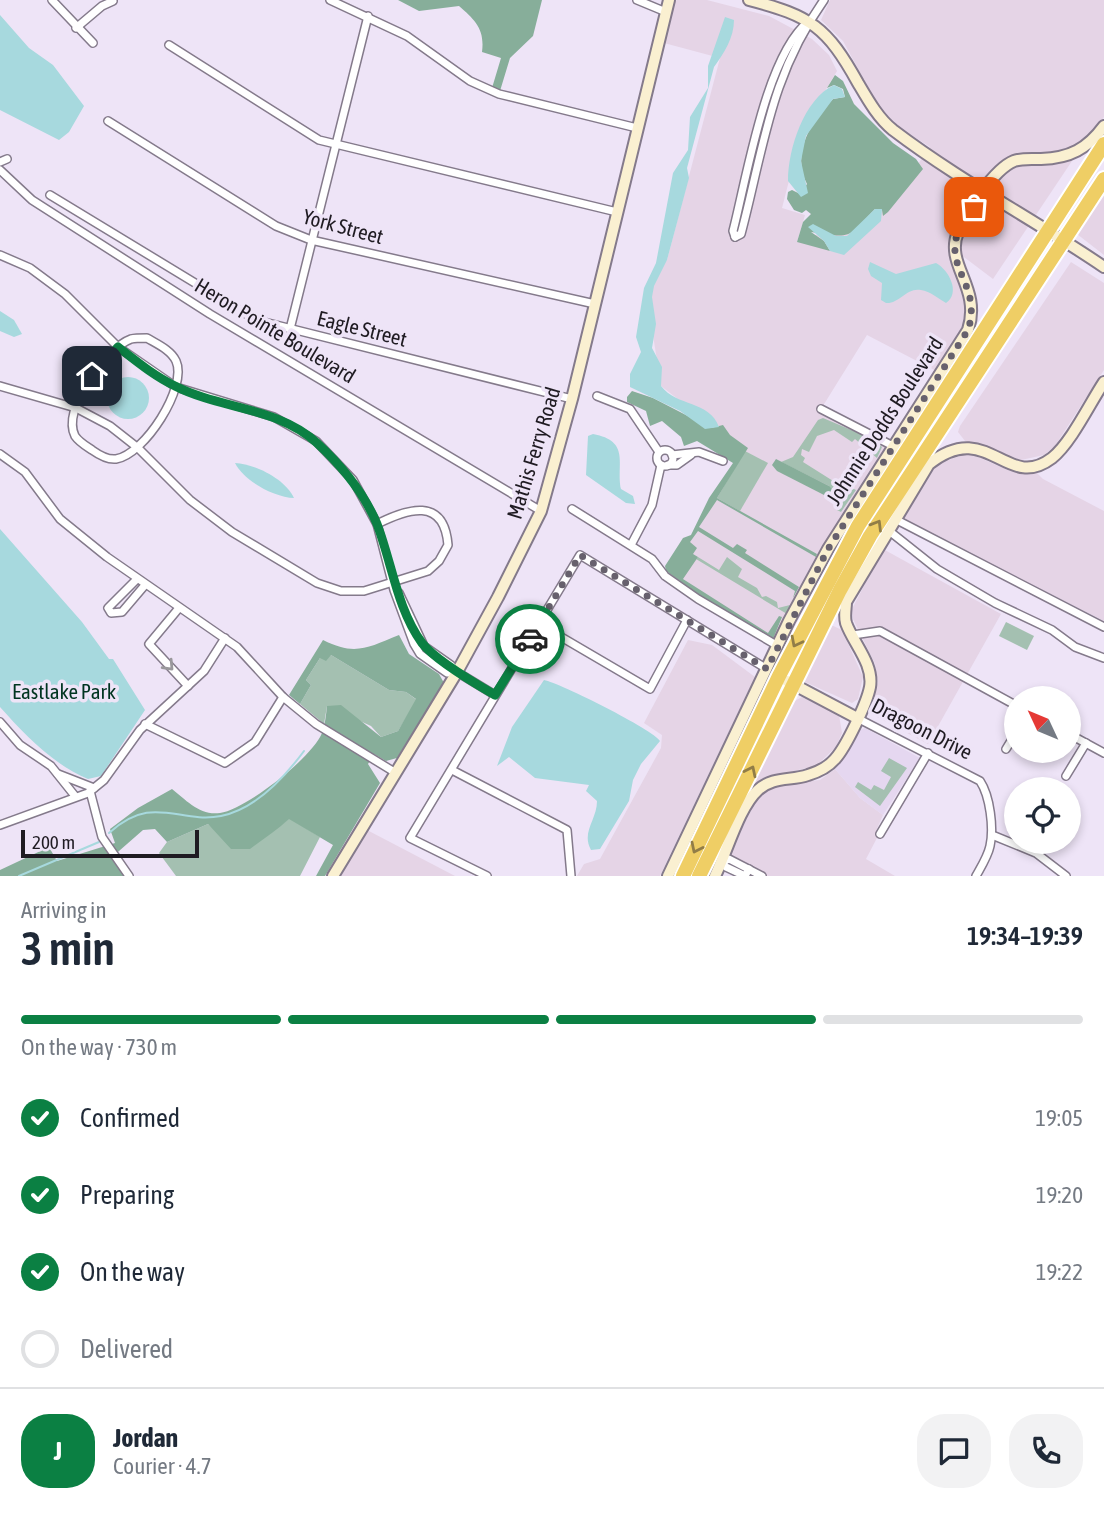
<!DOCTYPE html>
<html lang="en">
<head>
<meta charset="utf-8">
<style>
	body { margin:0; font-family:"Asap Condensed",sans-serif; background:#f2f2f3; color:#1f2937; height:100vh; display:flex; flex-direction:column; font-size:26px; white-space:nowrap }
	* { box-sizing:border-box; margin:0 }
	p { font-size:23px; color:#747a83 }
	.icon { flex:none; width:38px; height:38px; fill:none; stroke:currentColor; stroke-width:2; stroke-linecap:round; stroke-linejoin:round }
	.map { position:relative; height:876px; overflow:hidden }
	.drawer { display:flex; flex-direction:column; background:#fff; flex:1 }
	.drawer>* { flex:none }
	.needle { width:46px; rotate:314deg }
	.fabs { position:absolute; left:1004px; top:686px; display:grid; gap:14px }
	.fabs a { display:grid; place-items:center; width:77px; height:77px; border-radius:50%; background:#fff; box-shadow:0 4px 10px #0003; font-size:35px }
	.scale { position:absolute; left:21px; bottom:18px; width:178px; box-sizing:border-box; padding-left:7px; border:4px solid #1f1b22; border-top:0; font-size:19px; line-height:24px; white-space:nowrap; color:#1f1b22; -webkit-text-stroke:5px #eee4f7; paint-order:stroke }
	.pin { position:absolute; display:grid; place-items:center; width:60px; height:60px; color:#fff; margin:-30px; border-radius:14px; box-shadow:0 4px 10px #0006 }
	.courier { position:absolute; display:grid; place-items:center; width:70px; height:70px; margin:-35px; border:5px solid #0b8043; border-radius:50%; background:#fff; color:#222; box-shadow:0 2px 9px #0007 }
	.head em { font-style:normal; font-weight:600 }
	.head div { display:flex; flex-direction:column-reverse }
	.head { display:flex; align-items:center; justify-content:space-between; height:119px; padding:0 21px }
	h1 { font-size:46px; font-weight:600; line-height:52px }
	.bar { display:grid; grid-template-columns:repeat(4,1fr); gap:10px 7px; align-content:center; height:84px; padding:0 21px }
	.bar i { height:9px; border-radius:5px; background:#e0e1e3 }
	.bar .current { background:#0b8043 }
	.bar p { grid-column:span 4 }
	.line { display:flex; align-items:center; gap:18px; padding:0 21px; border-top:2px solid #e0e1e3 }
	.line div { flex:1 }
	.round { display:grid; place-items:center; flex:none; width:74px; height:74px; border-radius:28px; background:#f2f2f3 }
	ol { padding:0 21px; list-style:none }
	li { display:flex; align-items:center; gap:21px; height:77px }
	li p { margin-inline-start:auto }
	li .icon { padding:7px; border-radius:50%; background:#0b8043; color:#fff; stroke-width:4 }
	li:last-child { color:#747a83 }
	li i { width:38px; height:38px; border:4px solid #e0e1e3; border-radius:50% }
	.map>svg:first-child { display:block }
	.commercial { fill:#e5d4e6 }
	.built { fill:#e5d7f0 }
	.green { fill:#a4c0b1 }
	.forest { fill:#87ae9a }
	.water { fill:#a7d9de }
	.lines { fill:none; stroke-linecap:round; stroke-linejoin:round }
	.stream { stroke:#a7d9de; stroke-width:2 }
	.street-casing { stroke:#847a8b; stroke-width:10 }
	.secondary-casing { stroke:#847a8b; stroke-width:14 }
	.highway-casing { stroke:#fff; stroke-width:18 }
	.street { stroke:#fff; stroke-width:7 }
	.secondary { stroke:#faf0d1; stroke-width:10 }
	.highway { stroke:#efce65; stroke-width:14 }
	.oneway { stroke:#917d47 }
	.oneway2 { stroke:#9a989c }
	.done { stroke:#67616d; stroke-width:7; stroke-dasharray:0 12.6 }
	.route { stroke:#0b8043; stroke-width:9 }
	.labels { text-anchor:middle; stroke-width:7; stroke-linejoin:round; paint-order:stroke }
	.street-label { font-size:21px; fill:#1f1b22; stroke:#eee4f7 }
	.park-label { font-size:21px; fill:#003420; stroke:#eee4f7 }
</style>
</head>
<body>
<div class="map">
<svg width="1104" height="876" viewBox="0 0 1104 876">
	<rect width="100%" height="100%" fill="#eee4f7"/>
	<!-- commercial -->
	<g class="commercial">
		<polygon points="677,0 707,0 769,16 812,39 829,55 837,71 802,130 782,208 805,215 797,242 887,208 930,147 900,128 877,104 843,41 821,20 830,0 1104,0 1104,117 1091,135 1079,145 1051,152 1072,161 993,279 956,251 973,315 940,373 867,335 821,409 893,446 776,639 770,638 670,570 745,451 661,386 647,297 655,273 667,260 720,58 664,43 673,3"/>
		<polygon points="1104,188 1104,255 1077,234"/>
		<polygon points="1071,262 1104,283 1104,370 1055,446 1044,455 1021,460 965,441 958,432 960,426"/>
		<polygon points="969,453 1010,471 1037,473 1043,479 1104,511 1104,621 905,521 902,515 936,464"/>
		<polygon points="883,549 1001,614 928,744 873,715 871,709 878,682 875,664 853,619 852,609"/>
		<polygon points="827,623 842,630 863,677 858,699 852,703 805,682 803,675"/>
		<polygon points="688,640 712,645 755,677 660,876 577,876 584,864 600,859 661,748 662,735 644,723"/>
		<polygon points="802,697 839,715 842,733 836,747 816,766 771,776 750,787 791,703"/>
		<polygon points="835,769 860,798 883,815 876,831 878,836 866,859 895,876 768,876 727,857 758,797 777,785 820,780"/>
		<polygon points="367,830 455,876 339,876"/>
	</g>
	<!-- built -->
	<polygon class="built" points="865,728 920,758 883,815 860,798 835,769 857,731"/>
	<!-- green -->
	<g class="green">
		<polygon points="823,418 875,440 882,447 877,458 855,439 852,442 834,430 817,436 809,452 802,449 801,455 805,458 803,462 849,491 852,488 856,490 841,512 837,510 839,505 826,496 829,486 781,462 793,457 818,420"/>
		<polygon points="745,451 768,463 740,511 717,498"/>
		<polygon points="698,557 719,570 727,557 742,569 738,577 757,588 762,597 766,596 777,602 778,608 790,605 787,614 696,559"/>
		<polygon points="1006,622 1034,636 1027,650 999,636"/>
		<polygon points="331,655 389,690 406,692 417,700 398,731 381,737 371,726 327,706 324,724 300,704 311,685 306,680 320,658"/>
		<polygon points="889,758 907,768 880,806 855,787 858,782 871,790 874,785 884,790 891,777 881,771"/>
		<path d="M 289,818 L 320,837 L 300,876 L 176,876 L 159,853 L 167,842 L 208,824 C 233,848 266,841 289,818 Z"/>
	</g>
	<!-- forest -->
	<g class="forest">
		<path d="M 398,0 L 542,0 L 533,36 L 510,58 L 500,91 L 492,88 L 501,58 L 482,52 C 485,29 475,20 459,6 L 419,11 Z"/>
		<path d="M 835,75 L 843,81 L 854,104 L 893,143 L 916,159 L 923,169 L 888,212 L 883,216 L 882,210 L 875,209 C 847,238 853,239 811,232 L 824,241 L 830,251 L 797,242 L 803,222 L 811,214 L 806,210 L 802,213 L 794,210 L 787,199 L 788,192 L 792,190 L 800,194 L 807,184 C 791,153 811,121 833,99 L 845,97 L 843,89 L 834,85 L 827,88 Z"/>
		<polygon points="632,391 653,398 711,428 723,425 730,435 748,448 717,498 817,554 816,557 717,500 699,527 733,548 737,544 747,550 745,553 799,587 793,598 795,591 698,531 690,542 697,548 693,554 698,557 683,579 768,633 779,616 782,617 773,639 705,599 666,571 665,566 683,538 691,535 709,498 733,463 697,441 684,446 681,437 662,421 650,426 646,411 627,402 627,397"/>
		<polygon points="776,459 829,486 837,494 826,496 777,471 772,465"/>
		<path d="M 399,635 L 409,654 L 439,674 L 444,683 L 397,758 L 386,761 L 374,754 L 368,764 L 380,783 L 325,876 L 316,876 L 333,845 L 289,819 C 277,830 263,839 250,849 L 231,849 L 208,824 L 167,842 L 155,829 L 143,830 L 111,858 L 124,876 L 0,876 L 0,870 L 49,847 L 57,861 L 115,843 L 110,829 L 138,808 L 172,789 C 186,800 200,816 220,813 C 246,809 312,758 322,733 C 325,725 326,715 327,706 L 341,705 L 381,737 L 398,731 L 416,699 L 406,692 L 389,690 L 331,655 L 326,661 L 320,658 L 306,680 L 311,685 L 300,704 L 289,695 L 323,640 C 355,656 367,648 399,635 Z"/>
	</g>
	<!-- water -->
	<g class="water">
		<polygon points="0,15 29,48 53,65 84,106 69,132 59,140 0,110"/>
		<path d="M 725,17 L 734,20 C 734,38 724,53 714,67 L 687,168 L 689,178 L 667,260 L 654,286 L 652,297 L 656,324 L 652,348 L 662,367 L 661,386 C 677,407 709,400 719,427 L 705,429 L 680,411 L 630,387 L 630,374 L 641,352 L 636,337 L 644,288 L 656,263 L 673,173 L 688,150 L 690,117 L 708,88 L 708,66 Z"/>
		<path d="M 834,85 L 842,89 L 845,97 L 833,99 L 806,136 L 801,161 L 808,193 L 801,197 L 788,181 C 788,149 804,99 834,85 Z"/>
		<polygon points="875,209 882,209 881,221 844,255 830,251 824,241 808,227 813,224 836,236 847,236"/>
		<path d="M 870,262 L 896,274 L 936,263 C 949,270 961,293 946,303 C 939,299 930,291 921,290 C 907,287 899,304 886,303 L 881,300 L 882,283 L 871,276 L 868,269 Z"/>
		<polygon points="0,311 14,320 22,334 14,337 0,331"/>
		<circle cx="128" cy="398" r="21"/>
		<path d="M 593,434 C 631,441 616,464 621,489 L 633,496 L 635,504 L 626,503 L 586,475 L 588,436 Z"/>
		<path d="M 235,463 C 255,464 285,479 294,498 C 274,497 244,481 235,463 Z"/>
		<path d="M 0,529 L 82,622 L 109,659 L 113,659 L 145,710 L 101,776 L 88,779 C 55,766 24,734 0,707 Z"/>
		<path d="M 544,680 C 560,683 654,730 660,741 L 641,764 L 633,780 L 629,801 L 600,849 L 591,850 C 581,832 597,820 597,801 L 586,791 L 589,785 L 535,778 L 509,757 L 497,766 L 512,727 Z"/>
	</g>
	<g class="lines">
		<!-- stream -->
		<g class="stream">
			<path d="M 109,833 C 153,793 178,824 221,816 C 256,809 284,778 304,751"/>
			<polyline points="19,876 99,842"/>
		</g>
		<!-- street casing -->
		<g class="street-casing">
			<g id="street">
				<polyline points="52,0 93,43"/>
				<polyline points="330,0 407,36 470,81 499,94 637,128"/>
				<polyline points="637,0 666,12"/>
				<polyline points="76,28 102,6 113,1"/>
				<polyline points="169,45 319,140 617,212"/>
				<polyline points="108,121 276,226 311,240 595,304"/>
				<polyline points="0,162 7,159"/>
				<polyline points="0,170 32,200 210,314 541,511"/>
				<polyline points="50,195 256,320 572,399"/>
				<path d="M 735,237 L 741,234 C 764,147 770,76 824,0"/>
				<path d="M 735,237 L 733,231 C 747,177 766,55 809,21"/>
				<polyline points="0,255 30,268 65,294 118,347 176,387 274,417 316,441 353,480 377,524 394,590 414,644 420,654 447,673 457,672"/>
				<polyline points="290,329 368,16"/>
				<path d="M 147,338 C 157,344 171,350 176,361 C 188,387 144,455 116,459 C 107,460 99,455 92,450 C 86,446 79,442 75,436 C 61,409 106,348 131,339 C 135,338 142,338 147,338 Z"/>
				<path d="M 0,386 L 76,408 L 110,426 L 138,448 L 190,500 L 232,532 L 317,583 L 341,591 L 364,591 L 428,571 L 439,561 L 448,545 C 444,496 407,509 377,524"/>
				<polyline points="597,396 630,409 659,452"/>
				<polyline points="821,409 893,446"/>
				<circle cx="665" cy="458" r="8"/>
				<polyline points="0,454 25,472 60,519 107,557 237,647 283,697 316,724 396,773"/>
				<polyline points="672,455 699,452 723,461"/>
				<polyline points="668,465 677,465 691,455"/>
				<polyline points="572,509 652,559 665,576 698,599 778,646"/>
				<polyline points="895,519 1104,627"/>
				<polyline points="888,530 937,569 995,603 1052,630 1075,647 1104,658"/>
				<polyline points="631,545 652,505 661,465"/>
				<polyline points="137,579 108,608 111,613 122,612 145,585"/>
				<polyline points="399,593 424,646 451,665 457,672 495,695"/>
				<polyline points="179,608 149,644 188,686"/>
				<polyline points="539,624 650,689 687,620"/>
				<polyline points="853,635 880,631 1017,706"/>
				<path d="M 857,718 L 980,781 C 990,796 994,828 990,846 C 988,856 981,867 976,876"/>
				<polyline points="0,722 20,745 51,766 75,796"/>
				<polyline points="145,724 225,763 255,742 283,697"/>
				<polyline points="1069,734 1104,753"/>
				<polyline points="1006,749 1017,731"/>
				<polyline points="452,770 567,830 571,876"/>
				<polyline points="58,774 94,788"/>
				<polyline points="1066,776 1086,743"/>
				<polyline points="90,791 102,837 129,876"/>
				<polyline points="0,825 88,793 104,780 140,730 204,671 225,638"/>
				<polyline points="880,834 928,753"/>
				<polyline points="992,835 1036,853 1066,876"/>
				<polyline points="722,862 729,859 762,876"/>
				<polyline points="722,862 726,867 745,876 749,869"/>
				<polyline points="487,876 410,838 580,555 767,669"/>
			</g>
		</g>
		<!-- secondary casing -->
		<g class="secondary-casing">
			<g id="secondary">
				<path d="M 749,0 C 811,16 827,27 858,83 C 868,100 878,118 893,130 C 960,181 1035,220 1104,267"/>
				<polyline points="787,681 857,718"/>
				<polyline points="333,876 457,672 498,597 541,511 572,399 669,0"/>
				<path d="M 668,876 L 789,621 L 828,549 L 968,330 C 982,287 944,265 958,232 C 966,212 994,169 1014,161 C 1022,158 1032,159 1041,159 C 1070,158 1087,149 1104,126"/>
				<path d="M 715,876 C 727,852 739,807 758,790 C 773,776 791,781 808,775 C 818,772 829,766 835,759 C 846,747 867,703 870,687 C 874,664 853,643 846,623 C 844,616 846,608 846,602 L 929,464 C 988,417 1006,493 1052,458 C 1071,443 1090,403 1104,382"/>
			</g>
		</g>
		<!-- highway casing -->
		<g class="highway-casing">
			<g id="highway">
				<polyline points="683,876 779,676 858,526 1104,144"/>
				<polyline points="699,876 840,590 870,536 1104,179"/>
			</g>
		</g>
		<!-- street -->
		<use href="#street" class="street"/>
		<!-- secondary -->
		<use href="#secondary" class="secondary"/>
		<!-- highway -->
		<use href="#highway" class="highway"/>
	</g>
	<!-- one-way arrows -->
	<defs><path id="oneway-chevron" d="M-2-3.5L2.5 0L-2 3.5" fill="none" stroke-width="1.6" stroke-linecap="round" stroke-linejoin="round" transform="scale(1.75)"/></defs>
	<g class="oneway">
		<use href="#oneway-chevron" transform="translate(877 525) rotate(-59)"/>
		<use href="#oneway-chevron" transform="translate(796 642) rotate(117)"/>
		<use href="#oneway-chevron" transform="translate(751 771) rotate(-64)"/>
		<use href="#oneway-chevron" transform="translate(696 848) rotate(116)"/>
	</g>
	<use class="oneway2" href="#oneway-chevron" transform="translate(169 666) rotate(47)"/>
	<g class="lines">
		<!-- done -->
		<path class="done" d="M 530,639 L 580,555 L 767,669 L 828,549 L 968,330 C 982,287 946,270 957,235 C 960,225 968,216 974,207"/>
		<!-- route -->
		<path class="route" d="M 92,376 L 118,347 C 136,361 154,376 175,386 C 220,409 278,407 317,443 C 342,466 364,493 377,524 C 392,563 397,609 422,643 C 435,660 476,684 495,695 L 530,639"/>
	</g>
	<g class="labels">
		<!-- street labels -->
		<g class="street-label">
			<text transform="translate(343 227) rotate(15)" y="7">York Street</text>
			<text transform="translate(362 329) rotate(14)" y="7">Eagle Street</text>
			<text transform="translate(275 331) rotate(31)" y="7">Heron Pointe Boulevard</text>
			<text transform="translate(885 421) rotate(-57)" y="7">Johnnie Dodds Boulevard</text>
			<text transform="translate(534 453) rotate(-73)" y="7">Mathis Ferry Road</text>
			<text transform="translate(922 729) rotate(27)" y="7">Dragoon Drive</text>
		</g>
		<!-- park labels -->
		<g class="park-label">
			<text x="64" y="699">Eastlake Park</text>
		</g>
	</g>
</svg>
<div class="fabs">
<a><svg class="needle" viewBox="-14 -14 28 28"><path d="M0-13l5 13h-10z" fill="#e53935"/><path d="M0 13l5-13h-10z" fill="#747a83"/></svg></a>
<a><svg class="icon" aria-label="locate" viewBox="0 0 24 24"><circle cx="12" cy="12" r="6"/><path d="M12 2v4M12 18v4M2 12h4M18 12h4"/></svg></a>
</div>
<div class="scale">200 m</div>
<div class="pin" style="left:974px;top:207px;background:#ea580c"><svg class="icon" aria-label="bag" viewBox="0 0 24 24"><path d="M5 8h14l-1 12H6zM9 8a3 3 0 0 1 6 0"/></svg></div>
<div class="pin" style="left:92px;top:376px;background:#1f2937"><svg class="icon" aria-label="home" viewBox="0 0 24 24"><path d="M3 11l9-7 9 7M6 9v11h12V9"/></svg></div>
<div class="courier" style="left:530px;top:639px"><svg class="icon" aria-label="car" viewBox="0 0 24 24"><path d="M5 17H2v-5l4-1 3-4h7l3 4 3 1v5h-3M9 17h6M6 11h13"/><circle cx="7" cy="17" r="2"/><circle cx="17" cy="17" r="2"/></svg></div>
</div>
<section class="drawer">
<div class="head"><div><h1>3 min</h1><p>Arriving in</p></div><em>19:34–19:39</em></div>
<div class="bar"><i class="current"></i><i class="current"></i><i class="current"></i><i></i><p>On the way · 730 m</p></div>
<ol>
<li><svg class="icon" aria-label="check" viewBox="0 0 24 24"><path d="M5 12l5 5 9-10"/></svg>Confirmed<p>19:05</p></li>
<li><svg class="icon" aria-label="check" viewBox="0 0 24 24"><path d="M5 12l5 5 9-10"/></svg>Preparing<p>19:20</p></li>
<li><svg class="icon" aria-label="check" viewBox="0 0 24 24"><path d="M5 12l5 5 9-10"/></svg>On the way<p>19:22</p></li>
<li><i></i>Delivered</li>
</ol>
<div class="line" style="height:126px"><b class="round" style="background:#0b8043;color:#fff">J</b><div><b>Jordan</b><p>Courier · 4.7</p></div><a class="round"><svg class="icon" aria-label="chat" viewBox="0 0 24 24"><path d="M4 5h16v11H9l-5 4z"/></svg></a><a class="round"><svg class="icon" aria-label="phone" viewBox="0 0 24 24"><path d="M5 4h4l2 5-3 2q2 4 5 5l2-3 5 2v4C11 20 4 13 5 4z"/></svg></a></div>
</section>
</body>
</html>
